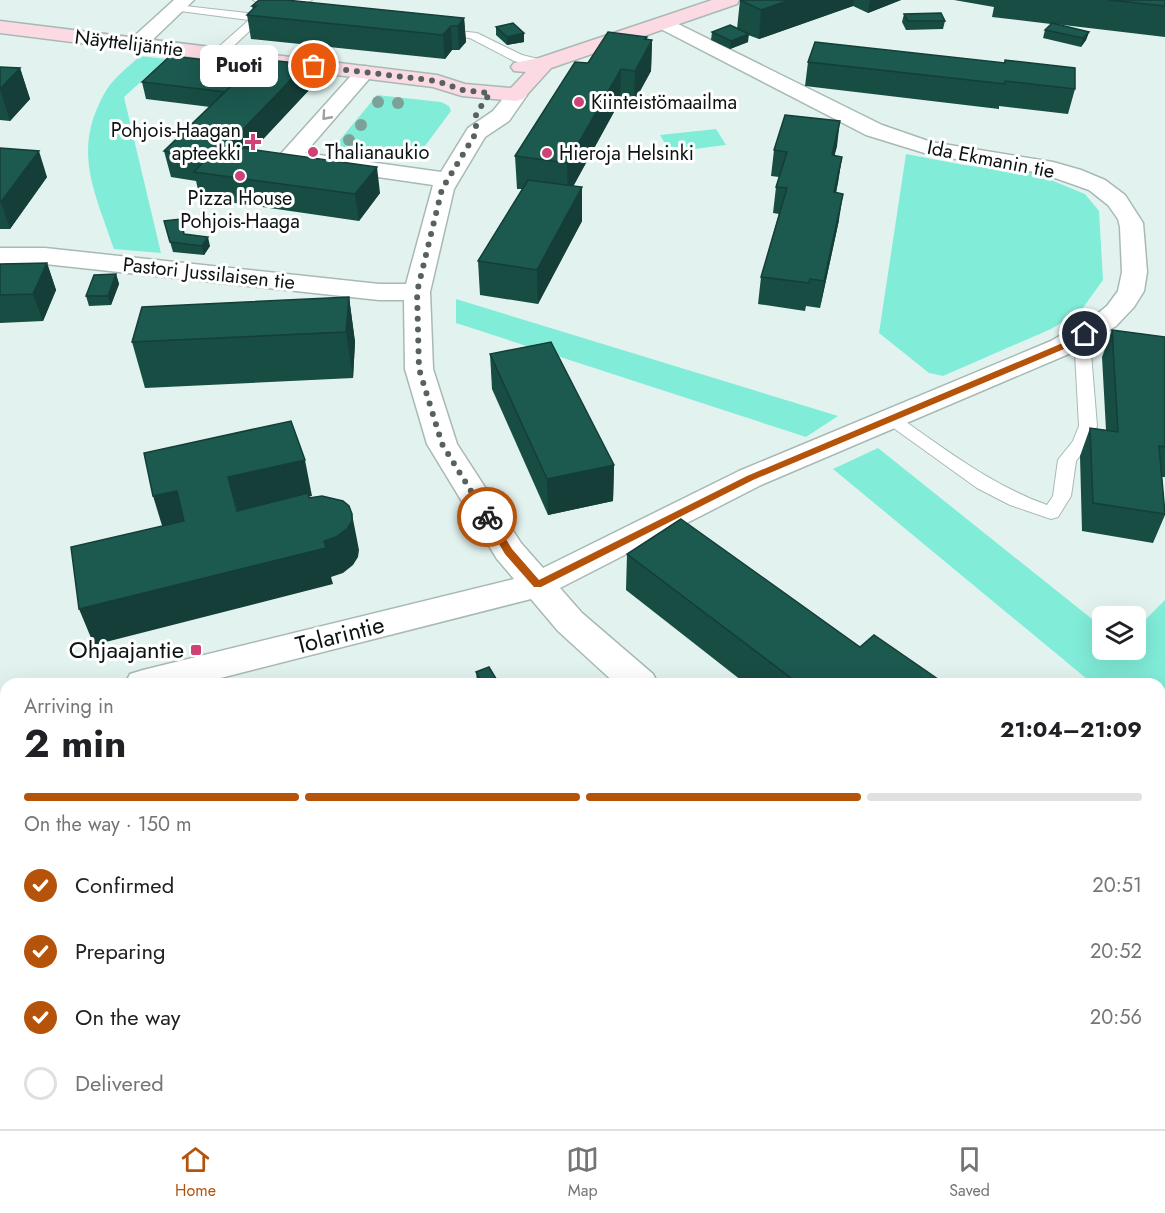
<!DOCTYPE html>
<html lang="en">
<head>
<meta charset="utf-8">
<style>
	body { margin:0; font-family:Jost,sans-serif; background:#f6f6f6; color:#202124; height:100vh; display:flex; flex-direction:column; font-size:22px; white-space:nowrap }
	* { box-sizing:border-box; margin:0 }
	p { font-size:20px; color:#757577 }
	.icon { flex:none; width:33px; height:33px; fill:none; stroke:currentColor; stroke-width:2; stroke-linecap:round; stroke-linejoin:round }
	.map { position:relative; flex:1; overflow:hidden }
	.panel { position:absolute; left:0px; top:678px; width:1166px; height:452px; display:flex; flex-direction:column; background:#fff; border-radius:18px 18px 0 0; box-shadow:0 6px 24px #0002 }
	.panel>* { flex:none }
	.controls { position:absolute; left:1092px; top:606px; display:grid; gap:12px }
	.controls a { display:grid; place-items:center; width:54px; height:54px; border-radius:9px; background:#fff; box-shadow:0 6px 24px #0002; font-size:30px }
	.pin { position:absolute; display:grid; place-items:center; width:51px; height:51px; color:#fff; margin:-26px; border:3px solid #fff; border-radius:50%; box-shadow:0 2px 6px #0007 }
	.courier { position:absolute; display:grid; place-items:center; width:60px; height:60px; margin:-30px; border:4px solid #b45309; border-radius:50%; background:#fff; color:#222; box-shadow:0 2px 8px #0007 }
	.bubble { position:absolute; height:42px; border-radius:9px; background:#fff; box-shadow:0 6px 24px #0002; font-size:20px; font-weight:700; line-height:42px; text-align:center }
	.summary em { font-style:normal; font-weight:700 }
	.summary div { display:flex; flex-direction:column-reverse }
	.summary { display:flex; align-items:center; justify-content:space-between; height:102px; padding:0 24px }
	h1 { font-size:39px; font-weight:700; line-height:45px }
	.bar { display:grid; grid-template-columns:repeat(4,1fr); gap:9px 6px; align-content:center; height:72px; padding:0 24px }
	.bar i { height:8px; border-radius:4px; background:#e0e0e0 }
	.bar .on { background:#b45309 }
	.bar p { grid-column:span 4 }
	ol { padding:0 24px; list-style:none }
	li { display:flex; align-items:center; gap:18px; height:66px }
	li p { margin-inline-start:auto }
	li .icon { padding:6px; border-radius:50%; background:#b45309; color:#fff; stroke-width:4 }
	li:last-child { color:#757577 }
	li i { width:33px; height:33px; border:3px solid #e0e0e0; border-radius:50% }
	.tabs { display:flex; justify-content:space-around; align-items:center; height:84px; border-top:2px solid #e0e0e0; background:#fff; font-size:16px; color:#757577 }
	.tabs a { display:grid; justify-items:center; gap:3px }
	.tabs .on { color:#b45309 }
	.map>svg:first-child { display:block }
	.green { fill:#81edd9 }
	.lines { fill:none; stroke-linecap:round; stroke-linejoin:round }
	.service-casing { stroke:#a8b9b5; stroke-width:2 }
	.minor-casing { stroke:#a8b9b5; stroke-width:3 }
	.secondary-casing { stroke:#a8b9b5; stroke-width:3 }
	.service { fill:#fff; fill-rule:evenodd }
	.minor { fill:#fff; fill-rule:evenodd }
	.secondary { fill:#fcdae4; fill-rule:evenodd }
	.tree { fill:#7da099 }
	.wall { fill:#184d44 }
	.shaded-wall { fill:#143e37 }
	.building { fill:#1c594f; stroke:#143e37; stroke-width:1.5 }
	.oneway { stroke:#9ea1a0 }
	.route { fill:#b45309 }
	.done { stroke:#58615f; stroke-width:6; stroke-dasharray:0 10.8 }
	.poi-dot { fill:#ce4276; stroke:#fff; stroke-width:2 }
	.labels { text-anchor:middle; stroke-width:6; stroke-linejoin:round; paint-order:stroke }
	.far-street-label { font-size:20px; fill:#0d1312; stroke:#fff }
	.far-poi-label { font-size:20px; fill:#0d1312; stroke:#fff; text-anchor:start }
	.street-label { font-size:24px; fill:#0d1312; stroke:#fff }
	.poi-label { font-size:24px; fill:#0d1312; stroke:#fff; text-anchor:end }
</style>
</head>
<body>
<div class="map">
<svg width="1165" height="1129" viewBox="0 0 1165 1129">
	<rect width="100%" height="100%" fill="#e2f3ef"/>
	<!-- green -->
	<g class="green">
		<path d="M 140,56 L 166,59 L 124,97 L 161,253 L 114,249 C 94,189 71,149 107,89 C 115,77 129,66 140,56 Z"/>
		<polygon points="377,95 441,102 449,106 451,111 416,158 334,147"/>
		<polygon points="716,129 726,145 670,152 660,135"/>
		<polygon points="906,154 964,165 1034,173 1085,194 1099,211 1103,280 1080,312 1051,329 943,376 929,373 879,333"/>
		<polygon points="456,299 838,416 806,437 456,323"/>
		<polygon points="878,448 1102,627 1102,650 1136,650 1136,629 1165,600 1165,915 1160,914 1160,684 1083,684 1087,679 833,469"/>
		<polygon points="1160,1030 1165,1032 1165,1129 569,1129 576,1124 1160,1124"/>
		<polygon points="227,1124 401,1124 408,1129 234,1129"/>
	</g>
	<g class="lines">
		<!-- service casing -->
		<g class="service-casing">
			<g id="service">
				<polygon points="253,0 312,0 306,3 259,3"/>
				<polygon points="176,5 273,16 279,19 273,22 260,21 222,57 214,57 214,51 249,20 172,10 172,6"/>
				<polygon points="440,29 477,33 522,55 546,61 548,64 542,68 514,61 470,38 436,34 436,30"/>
				<path d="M 1074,334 L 1080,336 L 1091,353 L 1097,426 L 1090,443 L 1076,461 L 1071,496 L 1058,517 L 1051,519 L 1010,505 L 977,488 L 881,419 L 884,415 L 896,415 C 945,449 991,485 1047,505 L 1053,496 L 1058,460 L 1073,441 L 1079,426 L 1075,353 L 1066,339 Z"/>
			</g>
		</g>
		<!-- minor casing -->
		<g class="minor-casing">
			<g id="minor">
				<polygon points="174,0 194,0 144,48 130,48 127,44 130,40"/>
				<polygon points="664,17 882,125 931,142 1053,162 1081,170 1105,180 1125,195 1143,223 1147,272 1144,291 1134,307 1116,326 1071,353 761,485 560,588 582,613 653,674 658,684 616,684 558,631 531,599 197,684 125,684 130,674 143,670 514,579 497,559 427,444 405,369 404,300 379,300 45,264 0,264 0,248 45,248 379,284 406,284 433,185 289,164 281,162 278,157 358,68 365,66 372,68 375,72 305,153 441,172 468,128 493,111 509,91 516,89 523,91 527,95 509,121 485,137 454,189 430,292 433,369 457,444 521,543 543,568 739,471 1051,341 1097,314 1107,306 1118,291 1122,272 1120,227 1118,219 1108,205 1089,190 1041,173 931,155 866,135 657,27 654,23 657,19"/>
				<polygon points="6,701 6,731 0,733 0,703"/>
				<polygon points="6,883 6,924 0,927 0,885"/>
				<polygon points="1160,949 1165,951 1165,991 1160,989"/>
			</g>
		</g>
		<!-- secondary casing -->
		<g class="secondary-casing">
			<polygon id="secondary" points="712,0 739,0 737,4 551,68 523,99 516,101 462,96 433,87 0,33 0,21 437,75 465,84 511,88 526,72 514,71 511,67 514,63 539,58"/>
		</g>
		<!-- service -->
		<use href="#service" class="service"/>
		<!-- minor -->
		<use href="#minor" class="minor"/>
		<!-- secondary -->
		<use href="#secondary" class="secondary"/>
	</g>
	<!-- trees -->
	<g class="tree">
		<circle cx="378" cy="102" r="6"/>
		<circle cx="398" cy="103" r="6"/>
		<circle cx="361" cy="125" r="6"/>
		<circle cx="349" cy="140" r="6"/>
	</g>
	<!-- wall -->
	<g class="wall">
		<polygon points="740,0 901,0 868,13 853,6 759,39 748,35 748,42 730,49 711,40 712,32 737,29"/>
		<polygon points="954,0 1165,0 1165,37 1055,24 1089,32 1086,40 1081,47 1043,38 1045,30 1051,24 992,17 994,7"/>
		<polygon points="252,6 464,18 466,42 459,50 452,50 445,59 251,39 247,15 253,10"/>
		<polygon points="904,14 945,21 943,29 906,30 902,22"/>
		<polygon points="496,27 524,33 524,42 507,45 496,35"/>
		<polygon points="647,37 647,39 652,40 651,71 634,102 620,101 573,186 582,221 538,304 480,295 478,261 522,189 517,189 515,156 588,63"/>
		<polygon points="1005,60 1075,89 1068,114 999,106 999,109 805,86 808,62 1004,63"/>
		<polygon points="306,64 310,89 253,150 380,193 359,221 200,198 196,181 171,177 164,151 210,107 146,99 142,82 253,65"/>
		<polygon points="0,67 20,68 30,99 10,121 0,120"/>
		<polygon points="837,146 834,156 842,157 836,193 839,220 820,308 806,306 805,311 758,304 761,277 779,214 773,213 776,187 779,177 771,176 774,150"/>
		<polygon points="0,148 47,177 10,229 0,229"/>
		<polygon points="164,221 185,234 210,246 204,255 173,252"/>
		<polygon points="47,263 56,290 43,321 0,323 0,264"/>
		<polygon points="116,274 119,284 111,305 89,306 86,296"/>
		<polygon points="349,297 355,342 353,378 145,388 132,342"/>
		<polygon points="1112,330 1165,337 1165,477 1162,477 1165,515 1153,543 1082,531 1080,456 1090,428 1106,430 1102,357"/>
		<polygon points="490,354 614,465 613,501 548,515 492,389"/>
		<polygon points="627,554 860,647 945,684 746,684 626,590"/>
		<polygon points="476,672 498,684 478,684 477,682"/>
	</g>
	<!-- shaded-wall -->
	<g class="shaded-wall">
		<polygon points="790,0 854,0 853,6 759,39 761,10"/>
		<polygon points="870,0 901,0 868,13"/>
		<polygon points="464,18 466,42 459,50 458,26"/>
		<polygon points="451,26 452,50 445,59 443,35"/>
		<polygon points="1089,32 1086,40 1081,47 1083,38"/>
		<polygon points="524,33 524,42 507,45 507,37"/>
		<polygon points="749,34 748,42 730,49 731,41"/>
		<polygon points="647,37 646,51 652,40 651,71 634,102 635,71"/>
		<polygon points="306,64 310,89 232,172 227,146"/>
		<polygon points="20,68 30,99 10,121 0,89"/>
		<polygon points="621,69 620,101 568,196 567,163"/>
		<polygon points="840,121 837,146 828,181 832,155"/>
		<polygon points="39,151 47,177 10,229 1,202"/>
		<polygon points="842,157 838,183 830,219 834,192"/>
		<polygon points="377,167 380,193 359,221 355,194"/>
		<polygon points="582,187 582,221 538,304 537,270"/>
		<polygon points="843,194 839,220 820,308 824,281"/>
		<polygon points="208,237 210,246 204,255 202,246"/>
		<polygon points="47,263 56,290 43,321 33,294"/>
		<polygon points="116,274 119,284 111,305 108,296"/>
		<polygon points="349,297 355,342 353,378 346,332"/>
		<polygon points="305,460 312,496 238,513 228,477"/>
		<polygon points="614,465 613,501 548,515 547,479"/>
		<polygon points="177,491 188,527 164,532 153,496"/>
		<polygon points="352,514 359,550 358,557 353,565 343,573 331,577 333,584 94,645 79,609 324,541"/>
		<polygon points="6,1092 6,1107 0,1113 0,1098"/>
	</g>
	<!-- building -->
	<g class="building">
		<polygon points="259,0 286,0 464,18 458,26 451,26 443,35 247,15 256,6 252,6"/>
		<polygon points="740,0 790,0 761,10"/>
		<polygon points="1109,0 1165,0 1165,6"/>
		<polygon points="941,13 945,21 908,21 904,14"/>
		<polygon points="513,23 524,33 507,37 496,27"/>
		<polygon points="1052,23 1089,32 1083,38 1045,30"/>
		<polygon points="730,25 749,34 731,41 712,32"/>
		<polygon points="608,32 647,37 645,39 652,40 635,71 621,69 567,163 515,156 575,62 588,63"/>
		<polygon points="815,42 1005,63 1005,60 1075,68 1075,89 1005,81 1005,84 808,62"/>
		<polygon points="170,56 253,65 226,92 142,82"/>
		<polygon points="259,59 306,64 227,146 377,167 355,194 194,172 208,157 164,151"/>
		<polygon points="0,67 20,68 0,89"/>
		<polygon points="785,115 840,121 832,155 842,157 834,192 843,194 824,281 810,279 809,283 761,277 787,188 776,187 787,152 774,150"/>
		<polygon points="0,148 39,151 1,202 0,202"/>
		<polygon points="528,180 582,187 537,270 478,261"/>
		<polygon points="181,219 184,234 208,237 202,246 170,242 164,221"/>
		<polygon points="47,263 33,294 0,295 0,264"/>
		<polygon points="116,274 108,296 86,296 94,275"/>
		<polygon points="349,297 346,332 132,342 142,307"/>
		<polygon points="1112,330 1165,337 1165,447 1159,446 1165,514 1093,503 1090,428 1118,432"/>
		<polygon points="551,342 614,465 547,479 490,354"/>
		<polygon points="291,421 305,460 228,477 237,511 308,493 309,498 322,496 343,501 349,506 352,514 352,521 347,529 336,537 324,541 326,548 79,609 71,547 184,521 177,491 153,496 144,453"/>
		<polygon points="681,519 860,647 874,635 945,684 834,684 827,679 820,684 799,684 627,554"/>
		<polygon points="489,667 498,682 491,684 483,684 476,672"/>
		<polygon points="0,1014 6,1019 6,1092 0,1098"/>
	</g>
	<!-- one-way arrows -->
	<defs><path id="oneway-chevron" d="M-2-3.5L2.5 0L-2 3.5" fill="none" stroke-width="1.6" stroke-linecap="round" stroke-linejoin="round" transform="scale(1.5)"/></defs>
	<use class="oneway" href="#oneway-chevron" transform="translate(326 116) rotate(132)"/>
	<!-- route -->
	<polygon class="route" points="1085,331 1089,334 1088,335 1064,349 753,480 541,587 534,587 505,554 483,517 484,515 491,515 512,549 539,580 747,476 1058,345"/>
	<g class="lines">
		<!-- done -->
		<polyline class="done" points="314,66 437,81 462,90 490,93 476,114 476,133 442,189 417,292 419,369 442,444 487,517"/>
	</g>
	<!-- markers -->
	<g class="poi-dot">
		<circle cx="579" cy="102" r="6"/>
		<path d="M250 133h6v6h6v6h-6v6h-6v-6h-6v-6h6z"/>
		<circle cx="313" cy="152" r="6"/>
		<circle cx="547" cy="153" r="6"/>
		<circle cx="240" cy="176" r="6"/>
		<rect x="190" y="644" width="12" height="12" rx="3"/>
	</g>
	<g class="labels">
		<!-- far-street labels -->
		<g class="far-street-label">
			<text transform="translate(129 43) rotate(7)" y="7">Näyttelijäntie</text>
			<text transform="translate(991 159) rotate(11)" y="7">Ida Ekmanin tie</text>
			<text transform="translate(209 273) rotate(6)" y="7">Pastori Jussilaisen tie</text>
		</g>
		<!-- far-poi labels -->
		<g class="far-poi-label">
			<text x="591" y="109">Kiinteistömaailma</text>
			<text x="241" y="137" text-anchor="end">Pohjois-Haagan<tspan x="241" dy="23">apteekki</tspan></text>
			<text x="325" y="159">Thalianaukio</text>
			<text x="559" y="160">Hieroja Helsinki</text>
			<text x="240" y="205" text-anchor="middle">Pizza House<tspan x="240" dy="23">Pohjois-Haaga</tspan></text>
		</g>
		<!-- street labels -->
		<g class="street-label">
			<text transform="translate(340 635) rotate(-14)" y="8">Tolarintie</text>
		</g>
		<!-- poi labels -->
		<g class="poi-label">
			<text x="184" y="658">Ohjaajantie</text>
		</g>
	</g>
</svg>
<div class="controls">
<a><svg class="icon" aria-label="layers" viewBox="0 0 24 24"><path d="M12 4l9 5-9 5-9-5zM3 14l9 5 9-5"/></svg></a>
</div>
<div class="pin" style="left:314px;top:66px;background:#ea580c"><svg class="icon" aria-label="bag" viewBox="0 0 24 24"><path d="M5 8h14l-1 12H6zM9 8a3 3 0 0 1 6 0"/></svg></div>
<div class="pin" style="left:1085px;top:334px;background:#1f2937"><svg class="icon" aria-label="home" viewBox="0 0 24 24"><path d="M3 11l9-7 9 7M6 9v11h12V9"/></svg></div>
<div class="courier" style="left:487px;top:517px"><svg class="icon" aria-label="bike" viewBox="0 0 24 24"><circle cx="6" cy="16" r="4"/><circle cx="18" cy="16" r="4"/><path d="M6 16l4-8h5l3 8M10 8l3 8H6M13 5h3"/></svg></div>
<div class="bubble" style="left:200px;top:45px;width:78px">Puoti</div>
<section class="panel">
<div class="summary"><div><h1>2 min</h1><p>Arriving in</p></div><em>21:04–21:09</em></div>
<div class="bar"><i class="on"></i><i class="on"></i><i class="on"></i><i></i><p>On the way · 150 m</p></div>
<ol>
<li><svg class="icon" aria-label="check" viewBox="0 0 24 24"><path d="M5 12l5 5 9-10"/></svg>Confirmed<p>20:51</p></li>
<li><svg class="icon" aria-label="check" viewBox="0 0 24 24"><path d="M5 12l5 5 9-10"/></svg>Preparing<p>20:52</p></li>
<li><svg class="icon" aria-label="check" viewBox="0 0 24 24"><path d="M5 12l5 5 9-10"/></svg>On the way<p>20:56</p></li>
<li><i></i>Delivered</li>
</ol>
</section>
</div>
<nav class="tabs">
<a class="on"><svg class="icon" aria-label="home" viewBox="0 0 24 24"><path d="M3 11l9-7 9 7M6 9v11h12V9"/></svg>Home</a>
<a><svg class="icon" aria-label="map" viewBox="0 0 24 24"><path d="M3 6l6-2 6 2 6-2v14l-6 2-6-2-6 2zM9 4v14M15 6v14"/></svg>Map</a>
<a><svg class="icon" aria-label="saved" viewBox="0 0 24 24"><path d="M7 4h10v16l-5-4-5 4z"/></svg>Saved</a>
</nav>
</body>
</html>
